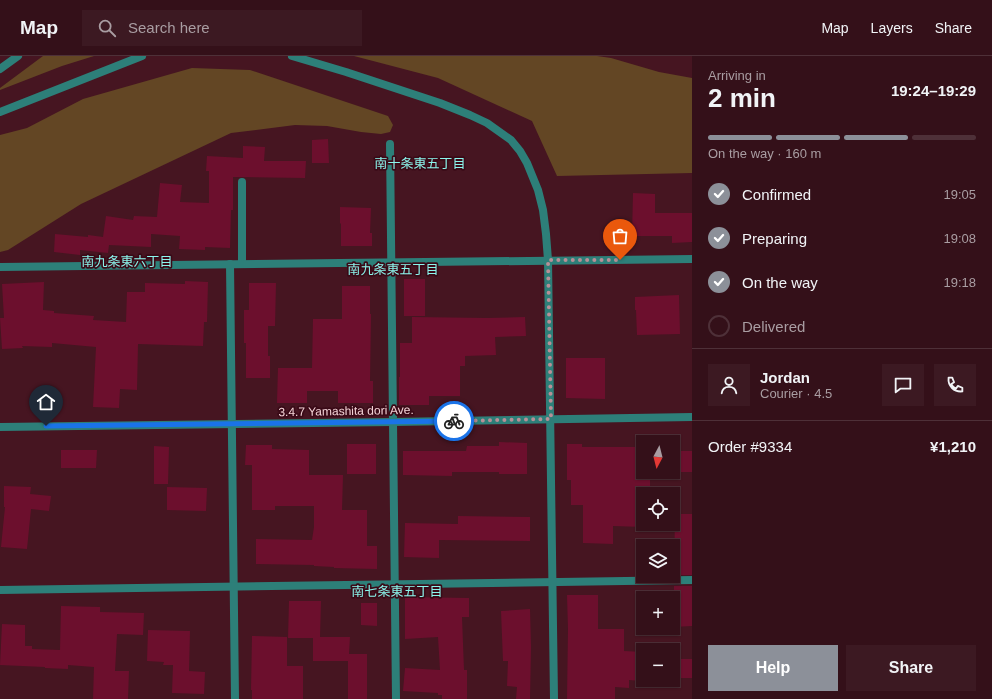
<!DOCTYPE html>
<html lang="en">
<head>
<meta charset="utf-8">
<style>
	body { margin:0; font-family:Arial,"Noto Sans JP",sans-serif; background:#3c1922; color:#f1f3f6; height:100vh; display:flex; flex-direction:column; font-size:15px; white-space:nowrap }
	* { box-sizing:border-box; margin:0 }
	p { font-size:13px; color:#a99da2 }
	.icon { flex:none; width:22px; height:22px; fill:none; stroke:currentColor; stroke-width:2; stroke-linecap:round; stroke-linejoin:round }
	.map { position:relative; flex:1; overflow:hidden }
	.details { display:flex; flex-direction:column; background:#341019; width:300px }
	.details>* { flex:none }
	.needle { width:26px; rotate:187deg }
	.fabs { position:absolute; left:636px; top:379px; display:grid; gap:8px }
	.fabs a { display:grid; place-items:center; width:44px; height:44px; border-radius:0px; background:#341019; box-shadow:0 1px 3px #0004,0 0 0 1px #4e3038; font-size:20px }
	.pin { position:absolute; display:grid; place-items:center; width:34px; height:34px; color:#fff; margin:-41px -17px; border-radius:50% 50% 50% 0; rotate:-45deg; box-shadow:0 0 4px #0007 }
	.pin .icon { rotate:45deg }
	.courier { position:absolute; display:grid; place-items:center; width:40px; height:40px; margin:-20px; border:3px solid #1a73e8; border-radius:50%; background:#fff; color:#222; box-shadow:0 1px 5px #0007 }
	.headline em { font-style:normal; font-weight:600 }
	.headline div { display:flex; flex-direction:column-reverse }
	.headline { display:flex; align-items:center; justify-content:space-between; height:68px; padding:0 16px }
	h1 { font-size:26px; font-weight:600; line-height:30px }
	.bar { display:grid; grid-template-columns:repeat(4,1fr); gap:6px 4px; align-content:center; height:48px; padding:0 16px }
	.bar i { height:5px; border-radius:3px; background:#4e3038 }
	.bar .active { background:#8c9099 }
	.bar p { grid-column:span 4 }
	.line { display:flex; align-items:center; gap:10px; padding:0 16px; border-top:1px solid #4e3038 }
	.line div { flex:1 }
	.round { display:grid; place-items:center; flex:none; width:42px; height:42px; border-radius:0px; background:#3c1922 }
	ol { padding:0 16px; list-style:none }
	li { display:flex; align-items:center; gap:12px; height:44px }
	li p { margin-inline-start:auto }
	li .icon { padding:4px; border-radius:50%; background:#8c9099; color:#fff; stroke-width:4 }
	li:last-child { color:#a99da2 }
	li i { width:22px; height:22px; border:2px solid #4e3038; border-radius:50% }
	.action { display:flex; gap:8px; margin-top:auto; padding:8px 16px }
	.action a { flex:1; height:46px; border-radius:0px; background:#8c9099; color:#fff; font-size:16px; font-weight:600; line-height:46px; text-align:center }
	.action a+a { background:#3c1922; color:#f1f3f6 }
	header { display:flex; align-items:center; gap:24px; box-sizing:border-box; height:56px; padding:0 20px; background:#341019; border-bottom:1px solid #4e3038 }
	header strong { font-size:19px }
	nav { display:flex; gap:22px; margin-inline-start:auto; font-size:14px }
	.search { width:280px; height:36px; background:#3c1922; display:flex; align-items:center; gap:10px; box-sizing:border-box; padding:0 14px; border-radius:0px; color:#a99da2; font-size:15px }
	main { display:flex; flex:1; min-height:0 }
	.map>svg:first-child { display:block }
	.forest { fill:#634624 }
	.building { fill:#6c0f2d }
	.lines { fill:none; stroke-linecap:round; stroke-linejoin:round }
	.minor { stroke:#2d7f79; stroke-width:8 }
	.tertiary { stroke:#2d7f79; stroke-width:8 }
	.done { stroke:#b79097; stroke-width:4; stroke-dasharray:0 7.2 }
	.route { stroke:#1a73e8; stroke-width:5 }
	.labels { text-anchor:middle; stroke-width:3.5; stroke-linejoin:round; paint-order:stroke }
	.street-label { font-size:12px; fill:#f4d3d7; stroke:#3a0a17 }
	.neighbourhood-label { font-size:13px; fill:#8cf6ed; stroke:#3a0a17 }
</style>
</head>
<body>
<header>
<strong>Map</strong>
<div class="search"><svg class="icon" aria-label="search" viewBox="0 0 24 24"><circle cx="10" cy="10" r="6"/><path d="M15 15l6 6"/></svg>Search here</div>
<nav><a>Map</a><a>Layers</a><a>Share</a></nav>
</header>
<main>
<div class="map">
<svg width="692" height="643" viewBox="0 0 692 643">
	<rect width="100%" height="100%" fill="#461521"/>
	<!-- forest -->
	<g class="forest">
		<polygon points="43,0 94,0 62,10 0,34 0,32"/>
		<polygon points="354,0 597,0 611,2 659,16 692,22 692,117 557,120 532,65 438,22"/>
		<polygon points="192,12 250,14 388,60 393,69 390,76 381,78 361,76 327,70 295,69 231,77 81,148 8,194 0,196 0,79 27,72 83,43"/>
	</g>
	<!-- building -->
	<g class="building">
		<polygon points="328,83 329,107 312,107 312,84"/>
		<polygon points="243,90 265,91 264,105 306,105 305,122 233,121 233,154 231,154 230,192 205,191 205,194 179,193 180,180 151,178 151,191 109,189 108,197 80,194 80,199 54,196 55,178 88,181 88,179 103,181 106,160 133,164 134,160 157,161 160,127 182,129 180,146 209,147 209,115 206,115 207,100 243,102"/>
		<polygon points="633,137 655,138 655,157 692,157 692,186 672,187 672,180 632,180"/>
		<polygon points="340,151 371,152 370,177 372,177 372,190 341,190 341,168 340,167"/>
		<rect x="404" y="223" width="21" height="37"/>
		<polygon points="185,225 208,226 207,266 204,266 203,290 138,288 137,334 120,333 119,352 93,351 96,291 52,287 52,291 22,290 23,292 2,293 0,262 4,262 2,228 44,226 43,254 54,255 54,257 94,260 93,264 126,266 127,236 145,236 145,227 185,228"/>
		<polygon points="249,227 276,227 275,270 268,270 268,300 270,300 270,322 246,322 246,287 244,287 244,254 249,254"/>
		<polygon points="342,230 370,230 370,258 371,258 370,325 373,325 373,347 338,347 338,335 307,335 307,347 277,347 278,312 312,312 313,263 342,263"/>
		<polygon points="679,239 680,278 637,279 636,254 635,254 635,241"/>
		<polygon points="412,261 487,262 525,261 526,280 495,281 496,299 465,300 465,310 460,310 460,340 429,340 429,349 399,349 399,321 400,321 400,287 412,287"/>
		<polygon points="566,302 605,302 605,343 566,342"/>
		<polygon points="499,386 527,387 527,418 499,418 499,416 452,416 452,420 403,419 403,395 466,395 467,390 499,390"/>
		<rect x="347" y="388" width="29" height="30"/>
		<polygon points="567,388 582,388 582,391 643,391 643,416 650,416 650,438 643,438 643,471 613,470 613,488 583,487 583,449 571,449 571,424 567,424"/>
		<polygon points="246,389 272,389 272,393 309,394 309,419 343,419 342,454 367,454 367,490 377,490 377,513 334,512 334,511 314,510 314,509 256,508 256,483 312,484 314,471 314,450 275,450 275,454 252,454 252,409 245,409"/>
		<polygon points="154,390 169,391 168,428 154,428"/>
		<polygon points="61,394 97,394 96,412 61,412"/>
		<rect x="673" y="395" width="19" height="21"/>
		<polygon points="4,430 31,431 30,438 51,440 49,455 31,453 27,493 1,491 5,451 4,451"/>
		<polygon points="167,431 207,432 206,455 167,454"/>
		<polygon points="675,458 692,458 692,519 674,519"/>
		<polygon points="458,460 530,461 530,485 439,484 439,502 404,501 405,467 458,468"/>
		<polygon points="674,530 692,530 692,570 673,571 673,537 674,537"/>
		<polygon points="567,539 598,539 598,573 624,573 624,595 643,596 642,625 629,624 629,632 615,631 615,643 567,643 568,573"/>
		<polygon points="405,541 469,542 469,561 462,561 464,614 467,614 467,643 442,643 442,639 438,639 438,637 403,635 405,612 440,614 438,581 405,583"/>
		<polygon points="289,545 321,545 320,581 350,581 349,598 367,598 367,643 348,643 348,605 313,605 313,582 288,582"/>
		<polygon points="361,547 377,547 377,570 361,569"/>
		<polygon points="61,550 100,551 100,556 144,557 143,579 117,578 115,615 129,615 128,643 93,643 94,611 68,609 68,613 45,612 45,611 0,609 2,568 25,569 25,590 32,590 32,593 60,594"/>
		<polygon points="530,553 531,591 530,643 516,643 517,631 507,630 508,605 503,605 501,555"/>
		<polygon points="148,574 190,575 189,615 205,616 204,638 172,637 173,609 163,609 164,606 147,605"/>
		<polygon points="252,580 287,581 287,610 303,610 303,643 252,643 252,634 251,634"/>
		<rect x="673" y="603" width="19" height="19"/>
	</g>
	<g class="lines">
		<!-- minor -->
		<g class="minor">
			<polyline points="0,13 18,0"/>
			<polyline points="390,88 396,643"/>
			<polyline points="242,126 242,208"/>
			<polyline points="230,208 235,643"/>
			<polyline points="0,211 692,203"/>
			<polyline points="0,534 692,524"/>
		</g>
		<!-- tertiary -->
		<g class="tertiary">
			<polyline points="292,0 346,16 440,47 470,59 487,67 511,84 520,95 527,107 538,134 543,154 546,178 548,204 554,643"/>
			<polyline points="0,56 142,0"/>
			<polyline points="0,371 393,366 692,361"/>
		</g>
	</g>
	<g class="lines">
		<!-- done -->
		<polyline class="done" points="454,365 551,363 548,204 620,204"/>
		<!-- route -->
		<polyline class="route" points="46,370 454,365"/>
	</g>
	<g class="labels">
		<!-- street labels -->
		<g class="street-label">
			<text transform="translate(346 355) rotate(-1)" y="4">3.4.7 Yamashita dori Ave.</text>
		</g>
		<!-- neighbourhood labels -->
		<g class="neighbourhood-label">
			<text x="420" y="112">南十条東五丁目</text>
			<text x="127" y="210">南九条東六丁目</text>
			<text x="393" y="218">南九条東五丁目</text>
			<text x="397" y="540">南七条東五丁目</text>
		</g>
	</g>
</svg>
<div class="fabs">
<a><svg class="needle" viewBox="-14 -14 28 28"><path d="M0-13l5 13h-10z" fill="#e53935"/><path d="M0 13l5-13h-10z" fill="#a99da2"/></svg></a>
<a><svg class="icon" aria-label="locate" viewBox="0 0 24 24"><circle cx="12" cy="12" r="6"/><path d="M12 2v4M12 18v4M2 12h4M18 12h4"/></svg></a>
<a><svg class="icon" aria-label="layers" viewBox="0 0 24 24"><path d="M12 4l9 5-9 5-9-5zM3 14l9 5 9-5"/></svg></a>
<a>+</a>
<a>−</a>
</div>
<div class="pin" style="left:620px;top:204px;background:#ea580c"><svg class="icon" aria-label="bag" viewBox="0 0 24 24"><path d="M5 8h14l-1 12H6zM9 8a3 3 0 0 1 6 0"/></svg></div>
<div class="pin" style="left:46px;top:370px;background:#1f2937"><svg class="icon" aria-label="home" viewBox="0 0 24 24"><path d="M3 11l9-7 9 7M6 9v11h12V9"/></svg></div>
<div class="courier" style="left:454px;top:365px"><svg class="icon" aria-label="bike" viewBox="0 0 24 24"><circle cx="6" cy="16" r="4"/><circle cx="18" cy="16" r="4"/><path d="M6 16l4-8h5l3 8M10 8l3 8H6M13 5h3"/></svg></div>
</div>
<section class="details">
<div class="headline"><div><h1>2 min</h1><p>Arriving in</p></div><em>19:24–19:29</em></div>
<div class="bar"><i class="active"></i><i class="active"></i><i class="active"></i><i></i><p>On the way · 160 m</p></div>
<ol>
<li><svg class="icon" aria-label="check" viewBox="0 0 24 24"><path d="M5 12l5 5 9-10"/></svg>Confirmed<p>19:05</p></li>
<li><svg class="icon" aria-label="check" viewBox="0 0 24 24"><path d="M5 12l5 5 9-10"/></svg>Preparing<p>19:08</p></li>
<li><svg class="icon" aria-label="check" viewBox="0 0 24 24"><path d="M5 12l5 5 9-10"/></svg>On the way<p>19:18</p></li>
<li><i></i>Delivered</li>
</ol>
<div class="line" style="height:72px"><a class="round"><svg class="icon" aria-label="person" viewBox="0 0 24 24"><circle cx="12" cy="8" r="4"/><path d="M4 21q1-7 8-7t8 7"/></svg></a><div><b>Jordan</b><p>Courier · 4.5</p></div><a class="round"><svg class="icon" aria-label="chat" viewBox="0 0 24 24"><path d="M4 5h16v11H9l-5 4z"/></svg></a><a class="round"><svg class="icon" aria-label="phone" viewBox="0 0 24 24"><path d="M5 4h4l2 5-3 2q2 4 5 5l2-3 5 2v4C11 20 4 13 5 4z"/></svg></a></div>
<div class="line" style="height:52px"><div>Order #9334</div><b>¥1,210</b></div>
<div class="action"><a>Help</a><a>Share</a></div>
</section>
</main>
</body>
</html>
